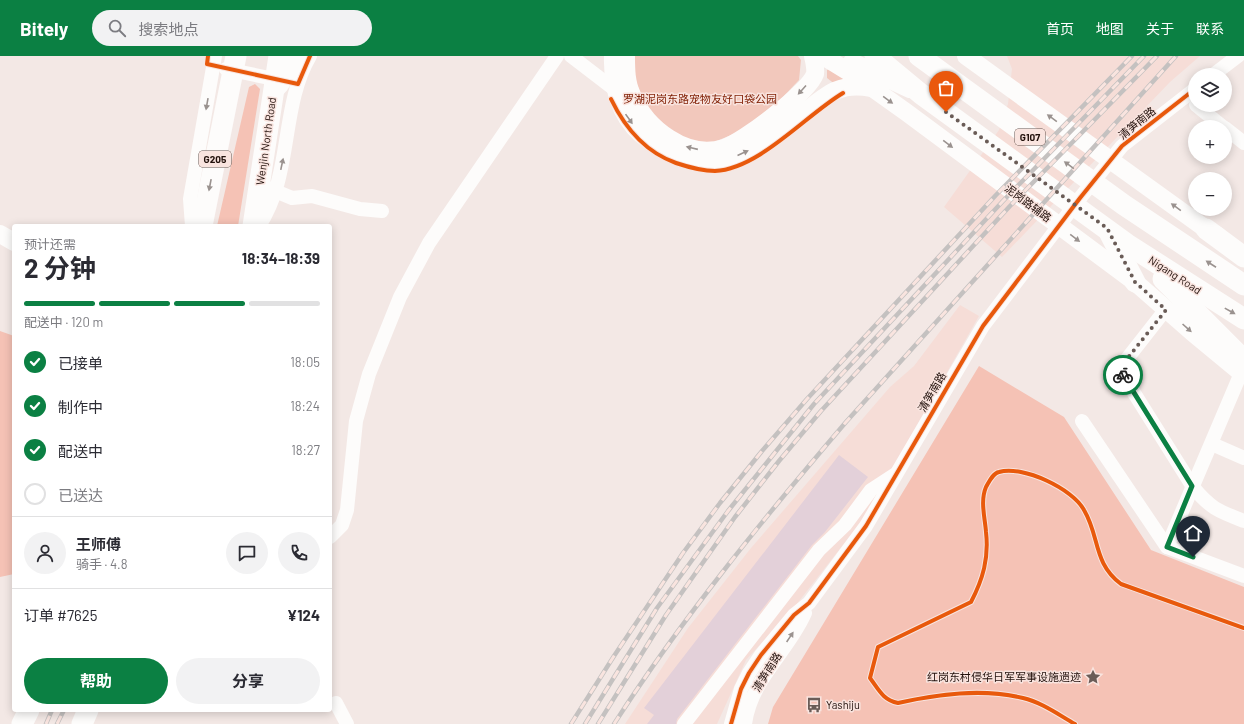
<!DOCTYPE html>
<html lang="zh">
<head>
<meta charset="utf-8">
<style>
	body { margin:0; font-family:Barlow,"Noto Sans SC",sans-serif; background:#f2f2f3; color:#2b2b33; height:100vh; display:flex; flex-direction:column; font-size:15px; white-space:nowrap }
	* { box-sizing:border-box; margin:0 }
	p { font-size:13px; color:#7c7c81 }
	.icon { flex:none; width:22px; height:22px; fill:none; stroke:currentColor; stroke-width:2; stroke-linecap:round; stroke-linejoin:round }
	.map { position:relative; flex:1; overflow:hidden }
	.details { position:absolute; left:12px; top:168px; width:320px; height:488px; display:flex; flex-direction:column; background:#fff; border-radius:4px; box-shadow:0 2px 10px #0003 }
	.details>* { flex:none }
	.buttons { position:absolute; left:1188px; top:12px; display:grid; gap:8px }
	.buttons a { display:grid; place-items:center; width:44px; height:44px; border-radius:50%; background:#fff; box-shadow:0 2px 10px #0003; font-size:20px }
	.pin { position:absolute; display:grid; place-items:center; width:34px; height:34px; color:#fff; margin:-41px -17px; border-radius:50% 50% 50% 0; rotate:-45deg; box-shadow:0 0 4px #0007 }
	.pin .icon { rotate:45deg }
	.courier { position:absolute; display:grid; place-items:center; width:40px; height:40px; margin:-20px; border:3px solid #0b8043; border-radius:50%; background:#fff; color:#222; box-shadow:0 1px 5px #0007 }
	.headline em { font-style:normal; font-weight:700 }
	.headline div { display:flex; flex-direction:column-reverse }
	.headline { display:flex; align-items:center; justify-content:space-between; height:68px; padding:0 12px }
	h1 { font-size:26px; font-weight:700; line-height:30px }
	.bar { display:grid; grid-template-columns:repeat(4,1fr); gap:6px 4px; align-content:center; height:48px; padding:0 12px }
	.bar i { height:5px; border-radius:3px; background:#e1e1e2 }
	.bar .selected { background:#0b8043 }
	.bar p { grid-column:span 4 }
	.line { display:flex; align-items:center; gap:10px; padding:0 12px; border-top:1px solid #e1e1e2 }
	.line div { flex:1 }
	.round { display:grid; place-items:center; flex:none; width:42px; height:42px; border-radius:21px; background:#f2f2f3 }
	ol { padding:0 12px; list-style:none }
	li { display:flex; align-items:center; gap:12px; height:44px }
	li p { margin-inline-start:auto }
	li .icon { padding:4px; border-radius:50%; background:#0b8043; color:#fff; stroke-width:4 }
	li:last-child { color:#7c7c81 }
	li i { width:22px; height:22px; border:2px solid #e1e1e2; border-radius:50% }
	.button { display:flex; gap:8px; margin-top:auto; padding:8px 12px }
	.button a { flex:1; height:46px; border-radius:24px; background:#0b8043; color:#fff; font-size:16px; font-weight:700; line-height:46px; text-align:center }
	.button a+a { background:#f2f2f3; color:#2b2b33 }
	header { display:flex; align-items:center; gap:24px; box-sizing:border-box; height:56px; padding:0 20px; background:#0b8043; color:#fff }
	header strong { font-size:19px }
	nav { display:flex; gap:22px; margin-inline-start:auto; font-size:14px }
	.search { width:280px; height:36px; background:#f2f2f3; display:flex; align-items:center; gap:10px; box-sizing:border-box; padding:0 14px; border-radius:22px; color:#7c7c81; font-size:15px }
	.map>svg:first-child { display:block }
	.built { fill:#f6ddd7 }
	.green { fill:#f2c8bc }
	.forest { fill:#f5c2b5 }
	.building { fill:#e3d0d9 }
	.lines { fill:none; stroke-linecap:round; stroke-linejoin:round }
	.minor { stroke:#fdfcfb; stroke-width:14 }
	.major { stroke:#fdfcfb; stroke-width:18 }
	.highway { stroke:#fdfcfb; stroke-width:21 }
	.rail-casing { stroke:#c4c1c0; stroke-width:4.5 }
	.rail { stroke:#f9e4df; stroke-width:3; stroke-dasharray:9; stroke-linecap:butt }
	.cycleway-casing { stroke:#f9e4df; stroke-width:6 }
	.cycleway { stroke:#e8590c; stroke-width:4 }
	.oneway { fill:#9a928f }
	.done { stroke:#6a5c57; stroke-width:4; stroke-dasharray:0 7.2 }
	.route { stroke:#0b8043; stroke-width:5 }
	.labels { text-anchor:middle; stroke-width:3; stroke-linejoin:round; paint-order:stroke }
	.shield { fill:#f9e4df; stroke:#62504b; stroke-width:1 }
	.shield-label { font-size:10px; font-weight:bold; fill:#21100b }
	.park-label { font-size:11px; fill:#822207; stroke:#f9e4df }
	.street-label { font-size:11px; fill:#21100b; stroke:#f9e4df }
	.poi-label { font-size:11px; fill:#21100b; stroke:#f9e4df; text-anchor:end }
</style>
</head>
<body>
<header>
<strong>Bitely</strong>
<div class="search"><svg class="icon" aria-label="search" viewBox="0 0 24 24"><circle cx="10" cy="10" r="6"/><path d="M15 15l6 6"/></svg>搜索地点</div>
<nav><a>首页</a><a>地图</a><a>关于</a><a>联系</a></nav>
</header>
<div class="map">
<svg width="1244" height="668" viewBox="0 0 1244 668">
	<rect width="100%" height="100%" fill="#f3e8e5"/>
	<!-- built -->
	<g class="built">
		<polygon points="1007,0 1200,0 1170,26 1002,201 944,151 999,74 1008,48 1012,13"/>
		<polygon points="960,249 979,260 864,462 796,549 746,604 717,668 625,668 688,572 751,492 890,331 914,310"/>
	</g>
	<!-- green -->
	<g class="green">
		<polygon points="632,0 798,0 801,4 799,24 782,42 741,75 714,86 696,88 678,82 648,57 632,15"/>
		<polygon points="829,13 843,22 843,28 836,29 827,22 827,14"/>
	</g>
	<!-- forest -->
	<g class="forest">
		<polygon points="255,28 260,33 238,170 217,170 249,31"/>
		<polygon points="0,275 14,280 14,518 0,521"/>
		<polygon points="979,310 1064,361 1151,494 1244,531 1244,668 768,668 773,651"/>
	</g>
	<!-- building -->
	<polygon class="building" points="839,399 868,421 825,476 812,489 677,663 676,668 647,668 654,659 644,652"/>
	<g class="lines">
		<!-- minor -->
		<g class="minor">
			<polyline points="571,0 614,33"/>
			<polyline points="226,13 284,25"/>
			<polyline points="1213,19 1238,0"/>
			<polyline points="1196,49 1223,71"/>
			<polyline points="1225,72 1244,87"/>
			<polyline points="268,132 292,142 312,140 360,153 382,155"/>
			<polyline points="192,170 190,143 215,0"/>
			<path d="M 259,170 C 293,119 280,51 310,0"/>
			<path d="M 1166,253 L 1119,313 L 1193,431 C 1210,452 1218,455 1244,465"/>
			<polyline points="1082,365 1167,491 1244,520"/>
			<polyline points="1212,388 1244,402"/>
			<polyline points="330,481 342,469 347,454 356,365 369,318 400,241 429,187 557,0"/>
			<polyline points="1167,491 1241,317"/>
			<polyline points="336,647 347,668"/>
			<polyline points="684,668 819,494 845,469 871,434 894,419"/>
			<polyline points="731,668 741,633 749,617 761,599 794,559 809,547 866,470 983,270 1080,142 1122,90 1195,33"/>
			<path d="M 745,668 C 751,623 788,596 805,557"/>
		</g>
		<!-- major -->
		<g class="major">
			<path d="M 613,0 C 612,34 620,65 650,85 C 708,125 749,101 799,61 C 824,41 838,25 871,32"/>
			<path d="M 626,0 C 626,13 626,27 632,39 C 646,72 686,104 724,92 C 743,86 808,37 815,18 C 816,12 814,5 813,0"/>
			<polyline points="823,0 854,19 906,56 1135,226 1192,276 1244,319"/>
			<polyline points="966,0 1206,173 1218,180"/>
			<polyline points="852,6 910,33"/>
			<polyline points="0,178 14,186"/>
		</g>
		<!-- highway -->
		<g class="highway">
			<polyline points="875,0 921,38 1127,188 1244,263"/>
			<polyline points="919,0 1124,149 1244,229"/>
			<polyline points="278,29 296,0"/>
			<polyline points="202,170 236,0"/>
			<polyline points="253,170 279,0"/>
			<polyline points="1206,173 1244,201"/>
			<polyline points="1110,178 1135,226"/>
			<polyline points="1163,223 1244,304"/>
			<polyline points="22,668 29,654"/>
			<polyline points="82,668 88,654"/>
		</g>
		<!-- rail casing -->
		<g class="rail-casing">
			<g id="rail">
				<polyline points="46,668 52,654"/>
				<polyline points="57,668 64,654"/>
				<polyline points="571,668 614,600 683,497 720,447 762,395 807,343 996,139 1132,0"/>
				<polyline points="585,668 657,552 728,455 814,348 1003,145 1144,0"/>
				<polyline points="598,668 666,559 735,461 779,405 821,355 1010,150 1157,0"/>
				<path d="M 614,668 C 683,561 763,463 846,366 L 1176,0"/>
			</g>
		</g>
		<!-- rail -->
		<use href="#rail" class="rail"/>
		<!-- cycleway casing -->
		<g class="cycleway-casing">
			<g id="cycleway">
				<polyline points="208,0 207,8 298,28 310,0"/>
				<path d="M 611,43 C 625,72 645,96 676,107 C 688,111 702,115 715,115 C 759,113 806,59 843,37"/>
				<polyline points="731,668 741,633 749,617 761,599 794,559 809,547 866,470 983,270 1080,142 1122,90 1195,33"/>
				<path d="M 1075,668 C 1059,659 1041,646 1023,642 C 982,632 938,638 898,647 C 883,644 879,634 870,622 L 878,591 L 971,546 C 983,523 989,502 986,476 C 985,462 980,445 986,431 C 989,426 993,417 999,416 C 1023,409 1073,433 1084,454 C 1100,481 1093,507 1121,528 L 1244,572"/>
			</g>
		</g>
		<!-- cycleway -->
		<use href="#cycleway" class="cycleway"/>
	</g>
	<!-- one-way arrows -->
	<defs><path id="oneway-solid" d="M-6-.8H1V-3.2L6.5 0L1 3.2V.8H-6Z"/></defs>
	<g class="oneway">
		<use href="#oneway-solid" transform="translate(802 34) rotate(132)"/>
		<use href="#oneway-solid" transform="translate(888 44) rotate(36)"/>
		<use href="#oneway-solid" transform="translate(207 48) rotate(100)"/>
		<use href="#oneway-solid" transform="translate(1052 62) rotate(-144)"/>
		<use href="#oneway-solid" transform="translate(629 63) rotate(55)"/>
		<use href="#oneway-solid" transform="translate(948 88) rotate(37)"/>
		<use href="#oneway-solid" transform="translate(692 92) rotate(-167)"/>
		<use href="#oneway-solid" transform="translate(743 97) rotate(-24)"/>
		<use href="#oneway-solid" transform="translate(282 108) rotate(-78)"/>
		<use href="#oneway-solid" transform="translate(1069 109) rotate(-144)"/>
		<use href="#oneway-solid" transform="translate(210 129) rotate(101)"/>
		<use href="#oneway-solid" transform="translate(1176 151) rotate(-144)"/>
		<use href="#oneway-solid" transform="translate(1075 182) rotate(37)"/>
		<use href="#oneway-solid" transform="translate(1211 208) rotate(-147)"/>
		<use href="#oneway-solid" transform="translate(1230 255) rotate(29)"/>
		<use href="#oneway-solid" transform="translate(1187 272) rotate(42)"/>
		<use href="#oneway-solid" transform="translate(790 581) rotate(-56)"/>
	</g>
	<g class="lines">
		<!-- done -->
		<polyline class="done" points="946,56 1107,172 1135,226 1166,254 1119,313 1123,319"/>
		<!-- route -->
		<polyline class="route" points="1123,319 1192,430 1167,491 1193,501"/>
	</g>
	<!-- icons -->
	<defs>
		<g id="sight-bare" transform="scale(1.2)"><path d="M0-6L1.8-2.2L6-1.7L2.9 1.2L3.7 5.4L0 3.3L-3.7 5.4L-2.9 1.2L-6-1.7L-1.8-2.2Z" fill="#6a5c57" stroke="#f9e4df" stroke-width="2.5" paint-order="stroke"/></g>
		<g id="bus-bare" transform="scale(1.2)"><path d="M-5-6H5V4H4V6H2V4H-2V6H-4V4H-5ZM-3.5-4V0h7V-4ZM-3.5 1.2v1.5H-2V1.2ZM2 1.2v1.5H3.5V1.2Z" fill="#6a5c57" stroke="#f9e4df" stroke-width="2.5" paint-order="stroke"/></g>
	</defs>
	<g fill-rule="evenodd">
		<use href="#sight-bare" x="1093" y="621"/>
		<use href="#bus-bare" x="814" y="649"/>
	</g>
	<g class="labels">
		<!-- shield labels -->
		<g class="shield">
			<rect x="1015" y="73" width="30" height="16" rx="3"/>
			<rect x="199" y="95" width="32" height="16" rx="3"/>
		</g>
		<g class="shield-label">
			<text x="1030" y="85">G107</text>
			<text x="215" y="107">G205</text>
		</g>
		<!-- park labels -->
		<g class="park-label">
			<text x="700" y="47">罗湖泥岗东路宠物友好口袋公园</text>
		</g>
		<!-- street labels -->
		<g class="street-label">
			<text transform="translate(1137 67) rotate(-39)" y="4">清笋南路</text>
			<text transform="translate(266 85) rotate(-82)" y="4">Wenjin North Road</text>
			<text transform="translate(1028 147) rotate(37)" y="4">泥岗路辅路</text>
			<text transform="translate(1175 219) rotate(33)" y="4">Nigang Road</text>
			<text transform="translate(932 336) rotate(-60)" y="4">清笋南路</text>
			<text transform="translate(767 616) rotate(-58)" y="4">清笋南路</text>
		</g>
		<!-- poi labels -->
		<g class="poi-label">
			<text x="1081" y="625">红岗东村侵华日军军事设施遗迹</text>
			<text x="826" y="653" text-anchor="start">Yashiju</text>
		</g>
	</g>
</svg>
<div class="buttons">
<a><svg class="icon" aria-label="layers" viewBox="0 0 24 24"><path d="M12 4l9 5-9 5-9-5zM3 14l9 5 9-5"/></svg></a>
<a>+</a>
<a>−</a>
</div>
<div class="pin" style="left:946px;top:56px;background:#ea580c"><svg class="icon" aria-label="bag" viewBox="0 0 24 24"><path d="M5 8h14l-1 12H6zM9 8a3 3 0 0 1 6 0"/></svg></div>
<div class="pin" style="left:1193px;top:501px;background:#1f2937"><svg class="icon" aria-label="home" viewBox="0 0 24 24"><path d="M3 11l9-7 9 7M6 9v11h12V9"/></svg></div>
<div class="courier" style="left:1123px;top:319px"><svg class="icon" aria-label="bike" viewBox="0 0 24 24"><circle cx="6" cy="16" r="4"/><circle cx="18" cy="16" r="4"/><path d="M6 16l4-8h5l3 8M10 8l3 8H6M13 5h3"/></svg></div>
<section class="details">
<div class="headline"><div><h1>2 分钟</h1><p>预计还需</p></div><em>18:34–18:39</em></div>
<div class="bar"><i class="selected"></i><i class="selected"></i><i class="selected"></i><i></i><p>配送中 · 120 m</p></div>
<ol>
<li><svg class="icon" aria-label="check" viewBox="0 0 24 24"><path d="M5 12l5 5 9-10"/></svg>已接单<p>18:05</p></li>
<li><svg class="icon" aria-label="check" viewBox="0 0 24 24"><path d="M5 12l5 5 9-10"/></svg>制作中<p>18:24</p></li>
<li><svg class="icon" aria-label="check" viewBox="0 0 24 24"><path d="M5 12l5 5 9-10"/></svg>配送中<p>18:27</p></li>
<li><i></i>已送达</li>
</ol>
<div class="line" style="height:72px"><a class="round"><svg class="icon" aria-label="person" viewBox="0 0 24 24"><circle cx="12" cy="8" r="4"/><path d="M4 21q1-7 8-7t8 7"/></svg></a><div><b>王师傅</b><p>骑手 · 4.8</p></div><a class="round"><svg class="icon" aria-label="chat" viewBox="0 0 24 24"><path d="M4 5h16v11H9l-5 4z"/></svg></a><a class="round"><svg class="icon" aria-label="phone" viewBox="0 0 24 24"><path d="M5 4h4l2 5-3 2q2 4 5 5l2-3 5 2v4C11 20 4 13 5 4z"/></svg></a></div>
<div class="line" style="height:52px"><div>订单 #7625</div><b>¥124</b></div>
<div class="button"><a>帮助</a><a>分享</a></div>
</section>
</div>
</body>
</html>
